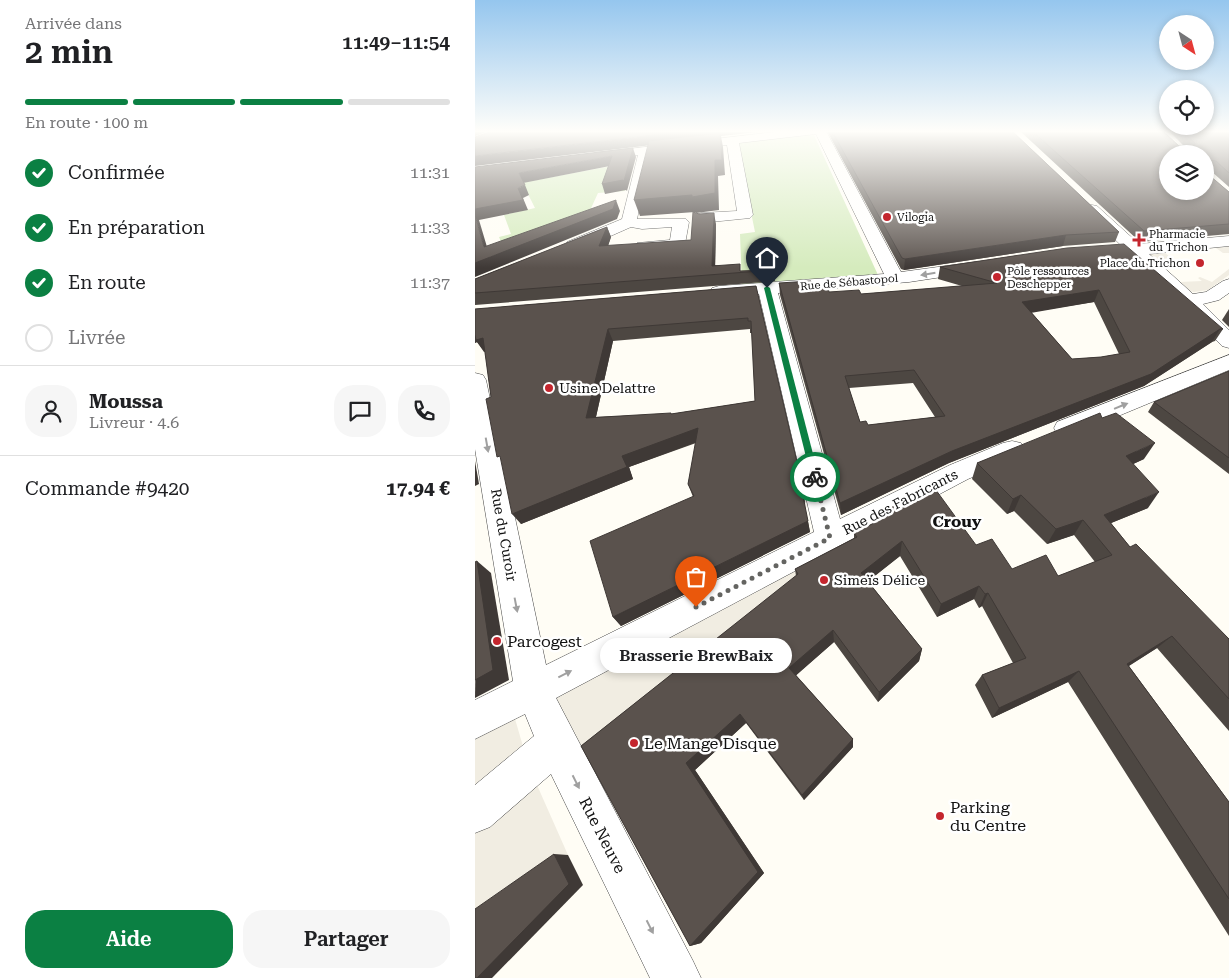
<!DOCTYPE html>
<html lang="fr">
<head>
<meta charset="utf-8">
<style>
	body { margin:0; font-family:"Roboto Serif",serif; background:#f6f6f6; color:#202124; height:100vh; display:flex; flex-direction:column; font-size:19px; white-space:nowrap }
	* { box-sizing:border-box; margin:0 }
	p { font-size:16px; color:#757577 }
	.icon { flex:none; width:28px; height:28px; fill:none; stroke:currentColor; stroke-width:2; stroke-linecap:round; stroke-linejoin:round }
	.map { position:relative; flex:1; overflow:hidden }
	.panel { display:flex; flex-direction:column; background:#fff; width:475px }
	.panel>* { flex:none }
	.needle { width:32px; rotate:144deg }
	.buttons { position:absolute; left:684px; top:15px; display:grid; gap:10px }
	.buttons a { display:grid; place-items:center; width:55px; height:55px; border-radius:50%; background:#fff; box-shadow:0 2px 8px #0003; font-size:25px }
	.pin { position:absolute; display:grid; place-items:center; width:42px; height:42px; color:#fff; margin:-51px -21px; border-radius:50% 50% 50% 0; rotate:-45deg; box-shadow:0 0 5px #0007 }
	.pin .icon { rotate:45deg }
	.courier { position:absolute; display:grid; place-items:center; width:50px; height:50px; margin:-25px; border:4px solid #0b8043; border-radius:50%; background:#fff; color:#222; box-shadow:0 1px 6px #0007 }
	.bubble { position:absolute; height:35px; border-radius:18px; background:#fff; box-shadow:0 2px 8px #0003; font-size:16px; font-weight:600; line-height:35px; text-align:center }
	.head em { font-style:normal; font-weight:600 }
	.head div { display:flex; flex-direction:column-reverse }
	.head { display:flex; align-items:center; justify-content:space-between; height:85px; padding:0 25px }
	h1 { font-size:32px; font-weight:600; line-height:38px }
	.bar { display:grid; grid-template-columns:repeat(4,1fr); gap:8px 5px; align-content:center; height:60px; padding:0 25px }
	.bar i { height:6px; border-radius:4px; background:#e0e0e0 }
	.bar .active { background:#0b8043 }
	.bar p { grid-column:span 4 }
	.line { display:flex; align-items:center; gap:12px; padding:0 25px; border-top:1px solid #e0e0e0 }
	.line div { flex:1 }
	.round { display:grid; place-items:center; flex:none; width:52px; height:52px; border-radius:20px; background:#f6f6f6 }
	ol { padding:0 25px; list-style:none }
	li { display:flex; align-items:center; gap:15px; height:55px }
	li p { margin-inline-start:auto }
	li .icon { padding:5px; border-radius:50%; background:#0b8043; color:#fff; stroke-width:4 }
	li:last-child { color:#757577 }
	li i { width:28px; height:28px; border:2px solid #e0e0e0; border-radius:50% }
	.action { display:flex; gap:10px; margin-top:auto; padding:10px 25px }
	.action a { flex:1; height:58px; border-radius:20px; background:#0b8043; color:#fff; font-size:20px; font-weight:600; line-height:58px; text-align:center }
	.action a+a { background:#f6f6f6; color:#202124 }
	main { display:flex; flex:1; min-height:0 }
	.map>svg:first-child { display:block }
	.green { fill:#d5ebbd }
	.plaza { fill:#f1ede2 }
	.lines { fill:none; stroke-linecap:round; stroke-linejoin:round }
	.minor-casing { stroke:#444; stroke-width:1 }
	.minor { fill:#fff; fill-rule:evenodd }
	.wall { fill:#4d4742; fill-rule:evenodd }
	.shaded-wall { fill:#3f3936 }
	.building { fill:#5a524d; stroke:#3f3936; fill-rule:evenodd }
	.oneway { fill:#a0a0a0 }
	.route { fill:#0b8043 }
	.done { stroke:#646461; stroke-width:5; stroke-dasharray:0 9 }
	.poi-dot { fill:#c4262e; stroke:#fff; stroke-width:2 }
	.labels { text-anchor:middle; stroke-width:5; stroke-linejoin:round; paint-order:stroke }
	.far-poi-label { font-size:11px; fill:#111; stroke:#fff; text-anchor:start }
	.far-street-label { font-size:11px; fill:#111; stroke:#fff }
	.poi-label { font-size:14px; fill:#111; stroke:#fff; text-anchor:start }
	.street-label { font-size:14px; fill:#111; stroke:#fff }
	.quarter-label { font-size:16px; font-weight:bold; fill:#111; stroke:#fff }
	.near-poi-label { font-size:16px; fill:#111; stroke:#fff; text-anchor:start }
	.near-street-label { font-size:16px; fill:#111; stroke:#fff }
</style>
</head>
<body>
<main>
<section class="panel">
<div class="head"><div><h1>2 min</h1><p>Arrivée dans</p></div><em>11:49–11:54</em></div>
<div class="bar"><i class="active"></i><i class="active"></i><i class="active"></i><i></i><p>En route · 100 m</p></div>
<ol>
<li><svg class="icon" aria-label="check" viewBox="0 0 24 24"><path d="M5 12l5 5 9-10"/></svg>Confirmée<p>11:31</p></li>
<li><svg class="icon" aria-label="check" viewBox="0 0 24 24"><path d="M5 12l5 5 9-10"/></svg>En préparation<p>11:33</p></li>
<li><svg class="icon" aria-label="check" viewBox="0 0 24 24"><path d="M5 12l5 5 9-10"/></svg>En route<p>11:37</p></li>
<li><i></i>Livrée</li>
</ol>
<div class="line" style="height:90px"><a class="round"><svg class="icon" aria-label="person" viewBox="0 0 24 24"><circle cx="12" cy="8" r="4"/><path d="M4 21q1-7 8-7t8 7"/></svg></a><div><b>Moussa</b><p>Livreur · 4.6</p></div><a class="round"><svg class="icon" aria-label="chat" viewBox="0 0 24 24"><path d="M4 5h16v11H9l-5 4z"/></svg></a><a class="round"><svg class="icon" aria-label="phone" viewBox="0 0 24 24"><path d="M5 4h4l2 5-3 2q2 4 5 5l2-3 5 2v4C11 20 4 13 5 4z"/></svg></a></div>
<div class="line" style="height:65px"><div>Commande #9420</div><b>17.94 €</b></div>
<div class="action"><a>Aide</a><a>Partager</a></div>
</section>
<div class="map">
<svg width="754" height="978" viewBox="0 0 754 978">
	<rect width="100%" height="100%" fill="#fffdf5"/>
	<!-- green -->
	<g class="green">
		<polygon points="335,134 339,135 403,275 267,287 265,234 280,232 262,143"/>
		<polygon points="158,162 150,191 123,193 112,217 27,244 24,237 36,234 29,215 60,208 53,194 40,184"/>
	</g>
	<!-- plaza -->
	<g class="plaza">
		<polygon points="741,245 754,246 754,253 748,253 741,248 689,252 695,257 692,258 699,266 688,267 705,282 727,281 723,278 725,277 737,282 754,269 754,275 733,290 719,292 709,290 674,254"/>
		<polygon points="413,509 106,747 67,674"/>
		<polygon points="38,712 54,767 93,855 0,922 0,732"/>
	</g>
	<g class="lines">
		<!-- minor casing -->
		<g class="minor-casing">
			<g id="minor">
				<polygon points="308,131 351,131 426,272 500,262 506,263 509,267 506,271 500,272 434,282 303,293 365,519 475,465 528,443 537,441 546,443 550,450 546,457 493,479 81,698 218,961 226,978 175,978 76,774 15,827 0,833 0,785 59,736 50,714 0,739 0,700 38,681 0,449 0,373 8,375 11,380 71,665 339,532 284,294 244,298 237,296 235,292 237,288 244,286 409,274 341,134 264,143 278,215 275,218 226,223 221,221 218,218 221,215 226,213 262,211 252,145 176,154 162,219 211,219 214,222 210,244 208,248 168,252 162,251 160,247 162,243 195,240 197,227 167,229 156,227 104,250 92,250 90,246 92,242 147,219 163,155 123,160 117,156 119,153"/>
				<polygon points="617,205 622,206 664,244 754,236 754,246 674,254 718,294 731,292 748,281 754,279 754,293 744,300 728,304 754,330 754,348 747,346 707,305 612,212 610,209 612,206"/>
				<polygon points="754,355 754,370 600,434 591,437 582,434 579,428 582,422"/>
			</g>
		</g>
		<!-- minor -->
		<use href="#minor" class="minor"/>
	</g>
	<!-- wall -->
	<g class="wall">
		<polygon points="352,131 537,131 644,232 640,242 588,246 429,270 426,269"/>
		<polygon points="545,131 688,131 704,146 709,146 694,131 754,131 754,187 736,171 734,170 734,175 754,192 754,234 665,242"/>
		<polygon points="241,224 240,265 266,271 298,270 300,281 0,305 0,279 132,227 136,237 133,246 216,240"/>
		<path d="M 592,248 L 748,329 L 740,341 L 737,342 L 669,386 L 474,463 L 366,515 L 305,295 L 304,283 L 354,292 L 386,294 L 487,286 L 463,279 L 465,267 ZM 619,302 L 644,354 L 626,357 L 597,359 L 556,312 ZM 438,383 L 460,417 L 393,425 L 385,422 L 374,388 Z"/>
		<path d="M 281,286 L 329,492 L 330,503 L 329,502 L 335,532 L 146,626 L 138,617 L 218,497 L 213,484 L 221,443 L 154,467 L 158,479 L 46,524 L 16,397 L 10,352 L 2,342 L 0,343 L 0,309 ZM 275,329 L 275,333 L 277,333 L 280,401 L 196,414 L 121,417 L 138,341 Z"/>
		<polygon points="754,309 754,327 747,320"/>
		<polygon points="754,371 754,474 673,412 679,402"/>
		<polygon points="627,418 669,459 658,464 673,508 636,523 655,547 754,639 754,731 682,648 654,666 754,802 754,936 593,682 517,718 500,685 507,675 538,663 507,606 504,608 499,599 462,617 425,556 393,581 447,649 444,661 403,702 359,642 321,675 378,739 378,747 329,800 271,723 220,770 289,873 226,943 215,946 106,746 321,576 320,569 379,538 379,533 405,520 406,513 501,545 537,569 583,576 620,562 599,535 572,544 539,511 532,514 497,479 502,463"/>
	</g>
	<!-- shaded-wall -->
	<g class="shaded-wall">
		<polygon points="0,131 14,131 0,136"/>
		<polygon points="214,131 292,131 246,136 248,147 250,175 243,176 244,210 221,213 220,212 165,216 159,200 240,160 245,137 0,166 0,156"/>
		<polygon points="158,148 161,157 152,191 151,190 130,194 127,184"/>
		<polygon points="137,156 140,165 48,183 44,173"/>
		<polygon points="50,185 54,195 48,198 53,210 4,220 15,257 141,200 145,211 142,219 0,277 0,263 9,247 0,215 0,209"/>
		<polygon points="239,213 241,224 240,274 237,266"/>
		<polygon points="132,227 136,237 129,257 124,246"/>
		<polygon points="591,235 588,246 429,270 430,259"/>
		<polygon points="624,290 619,302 544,315 547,302"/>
		<polygon points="133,329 138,341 118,430 111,418"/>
		<polygon points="745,329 737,342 669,386 474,463 366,515 365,503 477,451"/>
		<polygon points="0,331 8,338 15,350 9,352 2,342 0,343"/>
		<polygon points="223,428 227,440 154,467 158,479 46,524 37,514 147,456"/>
		<polygon points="680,443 669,459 641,472 651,456"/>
		<polygon points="0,461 4,484 0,486"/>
		<polygon points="684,492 673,508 619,530 629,515"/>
		<polygon points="546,495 539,511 532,514 538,499"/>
		<polygon points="608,520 599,535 572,544 581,529"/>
		<polygon points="333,521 335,532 146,626 138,617"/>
		<polygon points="427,541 425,556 386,587 386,573"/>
		<polygon points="2,561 16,573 34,680 0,698"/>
		<polygon points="504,586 499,599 462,617 466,604"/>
		<polygon points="513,593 507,606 504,608 510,594"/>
		<polygon points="358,630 359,642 317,679 314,668"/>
		<polygon points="697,636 682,648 639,675 652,664"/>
		<polygon points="447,649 444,661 403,702 404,692"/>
		<polygon points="604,671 593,682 517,718 524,708"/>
		<polygon points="265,714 271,723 220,770 289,873 226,943 215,946 211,763"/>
		<polygon points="378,739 378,747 329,800 327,795"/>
		<polygon points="79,854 93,855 108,885 17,978 2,978"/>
	</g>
	<!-- building -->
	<g class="building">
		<polygon points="17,131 214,131 0,156 0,137"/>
		<polygon points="357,131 537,131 644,232 591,235 430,259 427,258"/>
		<path d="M 557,131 L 688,131 L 704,146 L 720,146 L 720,143 L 707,131 L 754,131 L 754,173 L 741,161 L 733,160 L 734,175 L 754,192 L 754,224 L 669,231 ZM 692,154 L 730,154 L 730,191 L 692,191 Z"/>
		<polygon points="245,133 247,160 240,160 240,193 217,197 217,195 159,200 174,141"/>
		<polygon points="158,148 149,181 148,180 127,184 137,156 44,173 50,185 43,188 48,200 0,209 0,167"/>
		<polygon points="141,200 138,209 0,263 0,215 9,247"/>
		<polygon points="218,212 224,214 239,213 237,266 265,264 265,271 298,270 0,293 0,279 132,227 124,246 216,240"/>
		<path d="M 649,244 L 748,329 L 745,329 L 676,374 L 477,451 L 365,503 L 304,283 L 336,281 L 339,289 L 353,288 L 354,292 L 384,290 L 386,294 L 522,283 L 465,267 L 592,248 ZM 624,290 L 655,352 L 626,357 L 597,359 L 547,302 ZM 439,370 L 470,416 L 393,425 L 391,421 L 385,422 L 370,376 Z"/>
		<path d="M 281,286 L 329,492 L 327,491 L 333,521 L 138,617 L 115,541 L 219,496 L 213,484 L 223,428 L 147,456 L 152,467 L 37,514 L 25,456 L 22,457 L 11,399 L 16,397 L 8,338 L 1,340 L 0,335 L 0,309 ZM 273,318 L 273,321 L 276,321 L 280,401 L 196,414 L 196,413 L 111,418 L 133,329 Z"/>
		<polygon points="754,371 754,458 679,402"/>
		<polygon points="625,413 627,418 641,413 680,443 651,456 684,492 629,515 655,547 661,544 754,639 754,699 697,636 652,664 754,802 754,899 604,671 524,708 507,675 551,658 513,593 510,594 504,586 466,604 427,541 386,573 447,649 404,692 358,630 314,668 378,739 327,795 265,714 211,763 283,872 215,946 106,746 323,574 320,569 382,537 379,533 413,516 406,513 458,486 501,545 517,539 537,569 571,555 583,576 637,555 608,520 581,529 546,495 538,499 502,463"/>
		<polygon points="2,561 18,670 0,680 0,562"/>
		<polygon points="79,854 94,884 2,978 0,978 0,909"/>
	</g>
	<!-- one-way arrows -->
	<defs><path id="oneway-solid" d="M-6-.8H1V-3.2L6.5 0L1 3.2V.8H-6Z" transform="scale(1.25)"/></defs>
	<g class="oneway">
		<use href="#oneway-solid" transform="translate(453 274) rotate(171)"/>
		<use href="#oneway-solid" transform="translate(646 406) rotate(-22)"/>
		<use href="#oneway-solid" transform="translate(12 445) rotate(80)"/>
		<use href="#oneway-solid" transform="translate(41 605) rotate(79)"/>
		<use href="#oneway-solid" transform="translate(90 674) rotate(-27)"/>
		<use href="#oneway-solid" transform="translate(101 782) rotate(63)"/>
		<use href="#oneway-solid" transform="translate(175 927) rotate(63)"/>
	</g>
	<!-- sky -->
	<linearGradient id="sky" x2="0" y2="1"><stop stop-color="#95c6ee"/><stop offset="0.49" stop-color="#fffefa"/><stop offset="1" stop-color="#fffefa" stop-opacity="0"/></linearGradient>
	<rect width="754" height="268" fill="url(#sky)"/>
	<!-- route -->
	<polygon class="route" points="292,286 295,288 344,477 340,480 336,477 289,288"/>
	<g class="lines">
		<!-- done -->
		<polyline class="done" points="221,607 355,538 340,477"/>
	</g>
	<!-- markers -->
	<g class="poi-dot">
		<circle cx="412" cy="217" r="5"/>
		<path d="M661.5 232.5h5v5h5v5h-5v5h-5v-5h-5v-5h5z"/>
		<circle cx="725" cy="263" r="5"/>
		<circle cx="522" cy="277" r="5"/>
		<circle cx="74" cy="388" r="5"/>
		<circle cx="349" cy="580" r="5"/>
		<circle cx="22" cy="641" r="5"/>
		<circle cx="159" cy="743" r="5"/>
		<circle cx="465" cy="816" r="5"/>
	</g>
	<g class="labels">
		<!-- far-poi labels -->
		<g class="far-poi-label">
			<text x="422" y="221">Vilogia</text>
			<text x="674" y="238">Pharmacie<tspan x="674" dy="13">du Trichon</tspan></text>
			<text x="715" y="267" text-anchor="end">Place du Trichon</text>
			<text x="532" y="275">Pôle ressources<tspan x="532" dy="13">Deschepper</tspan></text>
		</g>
		<!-- far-street labels -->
		<g class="far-street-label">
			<text transform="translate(374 282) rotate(-5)" y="4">Rue de Sébastopol</text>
		</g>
		<!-- poi labels -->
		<g class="poi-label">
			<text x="84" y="393">Usine Delattre</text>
			<text x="359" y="585">Simeïs Délice</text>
		</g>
		<!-- street labels -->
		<g class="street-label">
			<text transform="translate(425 502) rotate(-27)" y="5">Rue des Fabricants</text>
			<text transform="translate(29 535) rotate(80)" y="5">Rue du Curoir</text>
		</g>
		<!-- quarter labels -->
		<g class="quarter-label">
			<text x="482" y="527">Crouy</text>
		</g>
		<!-- near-poi labels -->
		<g class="near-poi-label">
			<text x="32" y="647">Parcogest</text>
			<text x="169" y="749">Le Mange Disque</text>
			<text x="475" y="813">Parking<tspan x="475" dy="18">du Centre</tspan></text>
		</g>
		<!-- near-street labels -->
		<g class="near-street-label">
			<text transform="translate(128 835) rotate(63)" y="6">Rue Neuve</text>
		</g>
	</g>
</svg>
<div class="buttons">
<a><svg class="needle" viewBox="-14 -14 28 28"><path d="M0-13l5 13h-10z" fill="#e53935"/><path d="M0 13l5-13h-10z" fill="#757577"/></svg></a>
<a><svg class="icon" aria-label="locate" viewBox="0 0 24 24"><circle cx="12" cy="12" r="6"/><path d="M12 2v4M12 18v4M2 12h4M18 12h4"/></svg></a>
<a><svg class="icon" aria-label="layers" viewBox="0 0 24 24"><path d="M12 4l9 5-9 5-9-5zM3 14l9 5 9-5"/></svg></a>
</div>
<div class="pin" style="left:221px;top:607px;background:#ea580c"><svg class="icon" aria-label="bag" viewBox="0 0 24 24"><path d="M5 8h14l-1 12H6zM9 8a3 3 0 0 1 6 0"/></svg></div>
<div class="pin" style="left:292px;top:288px;background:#1f2937"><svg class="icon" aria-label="home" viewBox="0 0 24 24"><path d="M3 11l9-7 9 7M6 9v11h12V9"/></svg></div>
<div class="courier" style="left:340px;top:477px"><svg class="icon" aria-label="bike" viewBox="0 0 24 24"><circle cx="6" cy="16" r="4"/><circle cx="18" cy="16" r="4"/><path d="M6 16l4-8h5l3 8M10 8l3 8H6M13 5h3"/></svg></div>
<div class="bubble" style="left:125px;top:638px;width:192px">Brasserie BrewBaix</div>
</div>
</main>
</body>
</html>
